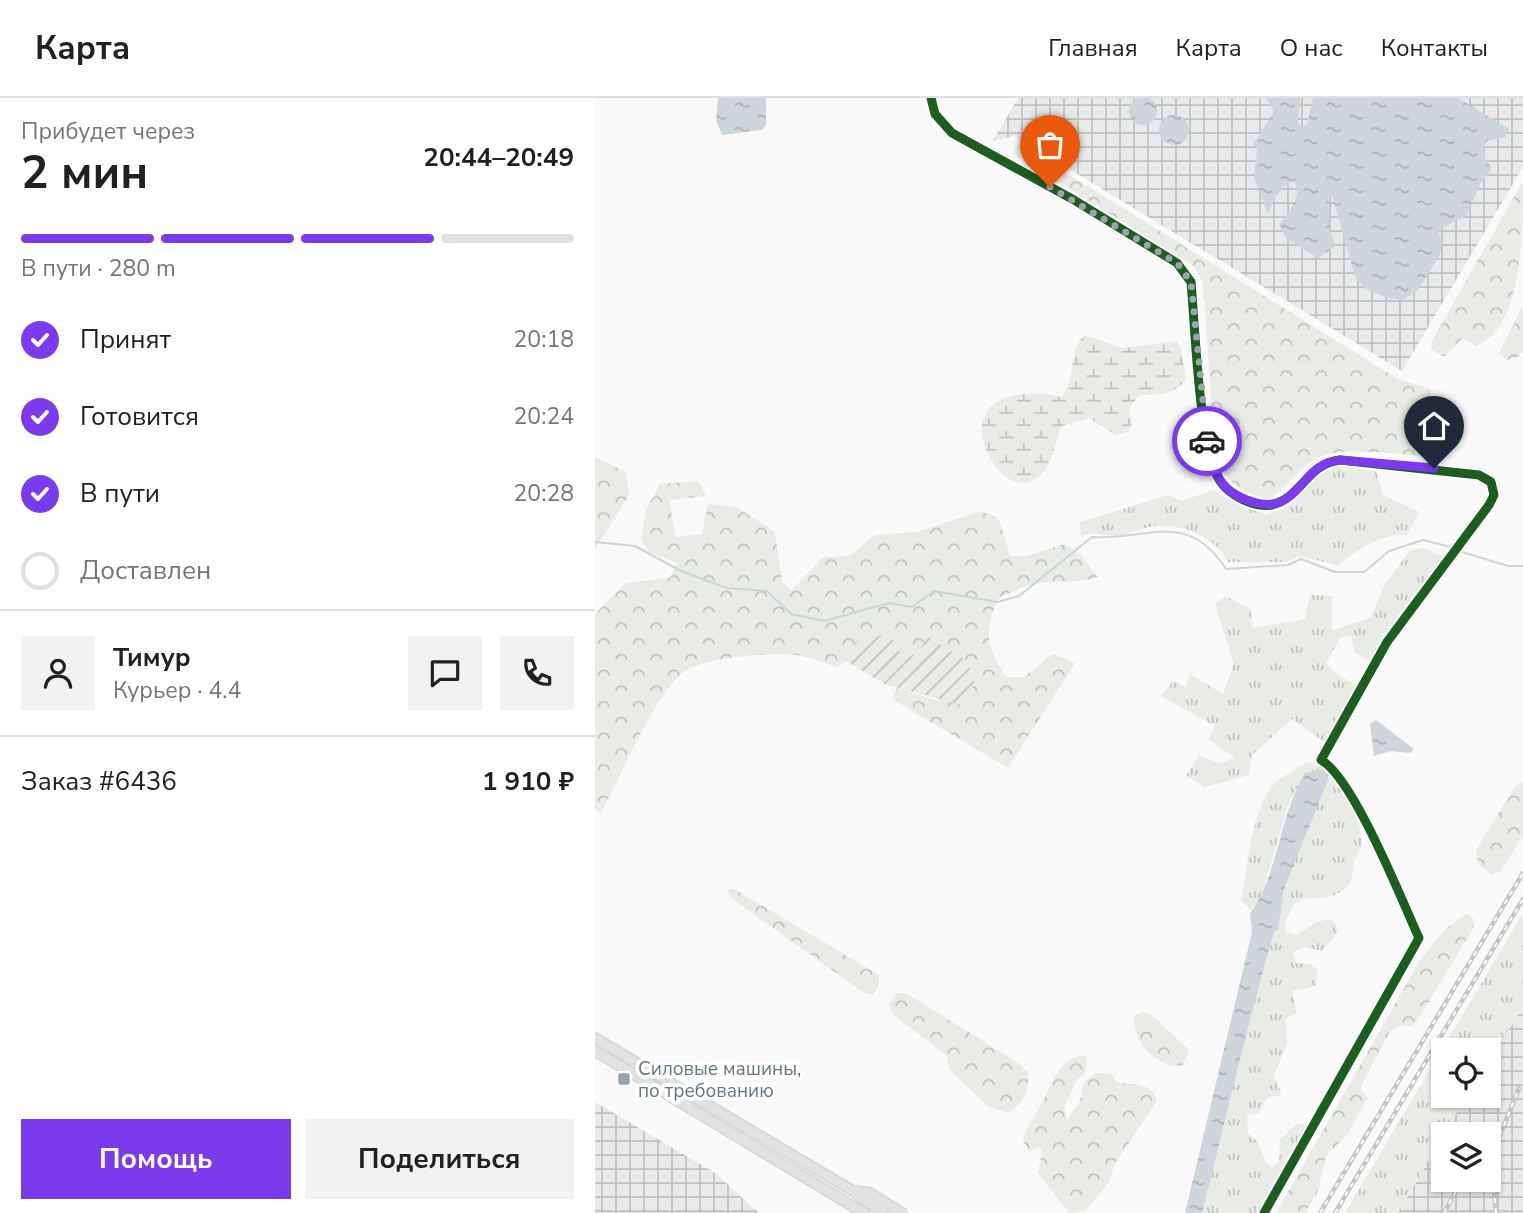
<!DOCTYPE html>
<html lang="ru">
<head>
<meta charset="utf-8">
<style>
	body { margin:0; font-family:"Nunito Sans",sans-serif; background:#f2f2f2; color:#202124; height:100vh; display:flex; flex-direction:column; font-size:26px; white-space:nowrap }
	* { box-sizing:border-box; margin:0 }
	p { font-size:23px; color:#757577 }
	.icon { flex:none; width:38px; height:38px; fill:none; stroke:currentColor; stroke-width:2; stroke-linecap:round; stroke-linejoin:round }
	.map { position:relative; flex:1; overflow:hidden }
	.sheet { display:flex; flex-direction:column; background:#fff; width:595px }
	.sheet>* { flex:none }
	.fabs { position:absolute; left:836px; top:940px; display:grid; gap:14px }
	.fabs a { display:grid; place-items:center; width:70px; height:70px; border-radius:0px; background:#fff; box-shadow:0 2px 5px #0004; font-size:35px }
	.pin { position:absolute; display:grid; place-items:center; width:60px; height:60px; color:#fff; margin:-72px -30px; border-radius:50% 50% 50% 0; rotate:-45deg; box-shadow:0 0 7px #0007 }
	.pin .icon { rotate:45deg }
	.courier { position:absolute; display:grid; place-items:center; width:70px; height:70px; margin:-35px; border:5px solid #7c3aed; border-radius:50%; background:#fff; color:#222; box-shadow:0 2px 9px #0007 }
	.summary em { font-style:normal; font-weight:700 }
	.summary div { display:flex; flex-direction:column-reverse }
	.summary { display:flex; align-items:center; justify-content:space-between; height:119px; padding:0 21px }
	h1 { font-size:46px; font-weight:700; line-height:52px }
	.bar { display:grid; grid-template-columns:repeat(4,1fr); gap:10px 7px; align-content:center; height:84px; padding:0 21px }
	.bar i { height:9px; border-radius:5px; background:#e0e0e0 }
	.bar .selected { background:#7c3aed }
	.bar p { grid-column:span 4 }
	.line { display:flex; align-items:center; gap:18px; padding:0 21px; border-top:2px solid #e0e0e0 }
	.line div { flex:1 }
	.round { display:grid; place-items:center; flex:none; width:74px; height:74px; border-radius:0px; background:#f2f2f2 }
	ol { padding:0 21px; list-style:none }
	li { display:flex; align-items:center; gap:21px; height:77px }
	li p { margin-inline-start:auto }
	li .icon { padding:7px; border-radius:50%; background:#7c3aed; color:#fff; stroke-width:4 }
	li:last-child { color:#757577 }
	li i { width:38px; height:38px; border:4px solid #e0e0e0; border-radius:50% }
	.action { display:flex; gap:14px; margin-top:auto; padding:14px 21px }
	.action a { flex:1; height:80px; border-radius:0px; background:#7c3aed; color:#fff; font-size:28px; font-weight:700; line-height:80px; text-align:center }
	.action a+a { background:#f2f2f2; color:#202124 }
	header { display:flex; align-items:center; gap:42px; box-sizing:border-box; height:98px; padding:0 35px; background:#fff; border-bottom:2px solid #e0e0e0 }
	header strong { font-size:33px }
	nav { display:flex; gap:38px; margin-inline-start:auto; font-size:24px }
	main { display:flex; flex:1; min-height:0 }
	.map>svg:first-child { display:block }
	.industrial { fill:url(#industrial-grid); fill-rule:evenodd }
	.grass { fill:url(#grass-tufts) }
	.forest { fill:url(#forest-crowns) }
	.wetland { fill:url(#wetland-marsh) }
	.garden { fill:url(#garden-furrows) }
	.water { fill:url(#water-ripples) }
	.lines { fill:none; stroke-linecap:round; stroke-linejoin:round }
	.stream { stroke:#ced6d9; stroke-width:2 }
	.secondary-casing { stroke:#d5d6d7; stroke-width:12 }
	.street { stroke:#cecfd0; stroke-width:6 }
	.secondary { stroke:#e1e2e2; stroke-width:9 }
	.rail-casing { stroke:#c3c5c6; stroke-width:4.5 }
	.rail { stroke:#fff; stroke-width:2; stroke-dasharray:5; stroke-linecap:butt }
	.cycleway-casing { stroke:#fff; stroke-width:13 }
	.cycleway { stroke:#1b5e20; stroke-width:9 }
	.done { stroke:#99a4ac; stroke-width:7; stroke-dasharray:0 12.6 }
	.route { stroke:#7c3aed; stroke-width:9 }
	.poi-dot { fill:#99a4ac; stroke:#fff; stroke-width:2.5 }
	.labels { text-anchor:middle; stroke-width:7; stroke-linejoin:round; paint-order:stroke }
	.poi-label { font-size:19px; fill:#657683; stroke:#fff; text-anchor:start }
</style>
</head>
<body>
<header>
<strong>Карта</strong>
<nav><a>Главная</a><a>Карта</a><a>О нас</a><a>Контакты</a></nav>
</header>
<main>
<section class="sheet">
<div class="summary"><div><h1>2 мин</h1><p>Прибудет через</p></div><em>20:44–20:49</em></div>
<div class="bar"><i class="selected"></i><i class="selected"></i><i class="selected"></i><i></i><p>В пути · 280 m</p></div>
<ol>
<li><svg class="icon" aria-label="check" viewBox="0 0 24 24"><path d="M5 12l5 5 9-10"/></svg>Принят<p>20:18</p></li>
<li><svg class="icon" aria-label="check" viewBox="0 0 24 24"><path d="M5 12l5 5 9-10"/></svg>Готовится<p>20:24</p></li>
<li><svg class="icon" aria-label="check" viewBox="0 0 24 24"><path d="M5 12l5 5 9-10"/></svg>В пути<p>20:28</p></li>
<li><i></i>Доставлен</li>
</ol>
<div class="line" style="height:126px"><a class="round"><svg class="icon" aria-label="person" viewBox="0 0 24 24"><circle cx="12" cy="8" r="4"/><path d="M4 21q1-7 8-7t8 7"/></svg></a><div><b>Тимур</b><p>Курьер · 4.4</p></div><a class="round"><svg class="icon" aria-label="chat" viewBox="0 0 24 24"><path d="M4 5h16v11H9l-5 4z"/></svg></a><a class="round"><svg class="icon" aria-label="phone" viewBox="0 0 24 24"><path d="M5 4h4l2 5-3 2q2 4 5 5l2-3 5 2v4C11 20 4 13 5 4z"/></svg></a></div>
<div class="line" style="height:91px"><div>Заказ #6436</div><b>1 910 ₽</b></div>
<div class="action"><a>Помощь</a><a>Поделиться</a></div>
</section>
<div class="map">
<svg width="928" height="1115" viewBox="0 0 928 1115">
	<defs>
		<pattern id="industrial-grid" width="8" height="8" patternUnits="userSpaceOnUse" patternTransform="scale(1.75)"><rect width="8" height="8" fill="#e8e9e9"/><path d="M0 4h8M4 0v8" fill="none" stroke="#c0c1c2"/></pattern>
		<pattern id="grass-tufts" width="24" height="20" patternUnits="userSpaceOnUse" patternTransform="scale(1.75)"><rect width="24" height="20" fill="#e8ebe6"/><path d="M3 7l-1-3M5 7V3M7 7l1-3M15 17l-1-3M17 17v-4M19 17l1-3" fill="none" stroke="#c0c3c0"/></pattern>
		<pattern id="forest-crowns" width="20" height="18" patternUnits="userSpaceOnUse" patternTransform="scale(1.75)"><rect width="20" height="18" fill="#e8ebe6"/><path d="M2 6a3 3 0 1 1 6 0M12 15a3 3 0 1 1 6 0" fill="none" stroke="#c0c3c0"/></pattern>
		<pattern id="wetland-marsh" width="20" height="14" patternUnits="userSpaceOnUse" patternTransform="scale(1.75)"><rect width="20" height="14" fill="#e8ebe6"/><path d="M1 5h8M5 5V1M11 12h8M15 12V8" fill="none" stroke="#c0c3c0"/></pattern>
		<pattern id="garden-furrows" width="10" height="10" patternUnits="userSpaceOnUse" patternTransform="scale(1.75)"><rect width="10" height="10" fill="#e8ebe6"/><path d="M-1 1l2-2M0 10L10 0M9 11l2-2" fill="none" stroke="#c0c3c0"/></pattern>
		<pattern id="water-ripples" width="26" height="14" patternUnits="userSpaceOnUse" patternTransform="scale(1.75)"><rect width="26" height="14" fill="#ced6d9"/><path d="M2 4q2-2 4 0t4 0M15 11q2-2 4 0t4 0" fill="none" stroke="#abb2b5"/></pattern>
	</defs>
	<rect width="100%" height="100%" fill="#f9f9f9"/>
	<!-- industrial -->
	<g class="industrial">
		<polygon points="423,0 928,0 928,69 807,273 420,38 398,43"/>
		<path d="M 928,909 L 928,1115 L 803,1115 L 871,998 L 894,998 L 894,962 ZM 849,1036 L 894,1036 L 894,1082 L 849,1082 Z"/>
		<polygon points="0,1004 120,1075 164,1115 0,1115"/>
	</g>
	<!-- grass -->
	<g class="grass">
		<path d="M 741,368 L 781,373 L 788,397 L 824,414 L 812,437 C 784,436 766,450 743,467 L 703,458 L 692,464 L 633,464 C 620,439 591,427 563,428 C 550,428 537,436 525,437 C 510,438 500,433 486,438 L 485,424 L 573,397 L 586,403 L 619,392 L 635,402 L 671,417 L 690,410 L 730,370 Z"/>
		<polygon points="829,450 849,459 774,563 760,555 756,538 746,539 731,565 739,574 762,588 729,644 697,621 657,657 654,677 610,689 591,678 604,657 624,666 640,660 613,641 620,628 566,598 578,583 591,589 595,576 628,596 639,566 620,506 630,498 656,511 657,530 710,521 715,497 737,498 737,532 776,520 788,490 814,453"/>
		<path d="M 711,664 C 738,662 766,719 767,742 C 767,751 760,759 758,768 C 757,775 758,783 753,788 C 737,805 718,796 699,805 L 690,825 L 690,834 L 702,837 L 721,824 L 735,821 L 741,826 L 743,834 L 727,853 L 709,849 L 698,854 L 701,865 L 715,866 L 722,871 L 721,888 L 697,893 L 702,915 L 691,920 L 692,945 L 679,978 L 686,994 L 685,998 C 669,997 671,1004 664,1015 L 652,1017 L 653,1035 L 663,1044 L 670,1064 L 677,1069 L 684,1064 L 685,1042 L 701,1026 L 714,1027 L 665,1115 L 607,1115 C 631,1021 652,927 679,834 L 683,832 L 689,791 L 733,677 L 708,679 L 695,702 L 665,801 L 657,813 L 646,802 C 653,768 656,713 679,686 C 687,677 702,673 711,664 Z"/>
		<polygon points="928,815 928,909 894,962 894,952 849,952 849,998 871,998 803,1115 750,1115"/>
	</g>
	<!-- forest -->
	<g class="forest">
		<path d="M 423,45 L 803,281 L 836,291 L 830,358 C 801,357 742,346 717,363 C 700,374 691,392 672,402 C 641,390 633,387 620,355 L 608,185 L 599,168 L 418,56 Z"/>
		<path d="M 928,83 C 928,132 928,231 881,248 L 868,240 L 849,259 L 836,251 L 838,241 Z"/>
		<polygon points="928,207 928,253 923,259 912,262 904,255"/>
		<polygon points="0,359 31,374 34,397 0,451"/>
		<path d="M 103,383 L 111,398 L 74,402 L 81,439 L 107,436 L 113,406 L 142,409 L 180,434 L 187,484 L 197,492 L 228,459 L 254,458 L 280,437 L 322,434 L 386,413 L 404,421 L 415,458 L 432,458 L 469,446 L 485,456 L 503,479 C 481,486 457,482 435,487 C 427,488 415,496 405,499 C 387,531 392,549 411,579 L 429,579 L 458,556 L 480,565 L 413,670 L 297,601 L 302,590 L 344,603 L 332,538 L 322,558 L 260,544 L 251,563 L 242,569 C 229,565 215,559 201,557 C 175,554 105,559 86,576 C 57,602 26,678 6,715 L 0,711 L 0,516 L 31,485 L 75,480 L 82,465 L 54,454 L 46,442 L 51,412 L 65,386 Z"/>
		<polygon points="928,684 928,737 906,773 896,776 883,766 881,752 920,688"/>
		<polygon points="134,791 139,791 284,877 284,887 278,897 269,895 139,802 132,794"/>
		<polygon points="872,816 878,820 879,829 824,920 816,929 807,927 795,933 766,988 766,992 773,1000 752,1037 731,1058 723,1093 710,1115 681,1115 824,864 851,830"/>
		<path d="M 301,895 L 311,895 L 423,965 L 433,974 C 435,992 428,1005 414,1015 L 394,1009 L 354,971 L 352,958 L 298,916 L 294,906 Z"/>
		<path d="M 548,914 L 557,917 L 594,952 L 588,967 C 564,973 534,941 540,917 Z"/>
		<path d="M 488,957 L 492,960 L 491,974 L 482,982 L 469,1009 L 472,1022 L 485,1003 L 489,984 L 501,975 L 515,975 L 523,985 C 539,986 558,985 562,1003 L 519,1067 L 515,1083 L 489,1114 L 474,1115 L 443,1075 L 447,1052 L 444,1049 L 434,1054 L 428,1042 C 432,1027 439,1020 446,1007 C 456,989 463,961 488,957 Z"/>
	</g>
	<!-- wetland -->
	<path class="wetland" d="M 489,237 L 527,250 L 582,243 L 586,250 L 591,282 C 577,298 564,297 544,297 L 534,311 L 537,327 L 533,334 L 521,337 L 494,320 L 467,328 C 457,347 460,371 437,383 C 404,402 347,302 429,296 C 442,295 453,295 466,299 C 482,283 472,256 489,237 Z"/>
	<!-- garden -->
	<polygon class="garden" points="295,535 303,553 322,558 332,538 372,563 380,585 366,607 289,586 251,563 260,544"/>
	<!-- water -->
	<g class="water">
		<circle cx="548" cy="13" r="14"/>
		<polygon points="123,0 171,0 171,27 167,32 127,37 121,22"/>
		<path d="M 671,0 L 705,0 L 703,25 L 707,29 L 712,26 L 718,0 L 863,0 L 914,31 L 911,39 L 893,42 C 885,54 889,59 897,70 L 886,85 L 871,118 L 843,132 L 847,147 L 844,159 L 822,193 L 808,202 L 792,200 L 769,190 L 760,178 L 737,98 L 733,99 L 735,133 L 741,148 L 723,160 L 691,140 L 684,127 C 692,115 709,98 699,84 L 693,85 L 680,99 L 673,116 L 659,79 L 662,51 L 658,46 L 679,14 Z"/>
		<circle cx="579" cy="32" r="15"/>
		<polygon points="781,622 819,651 815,655 796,653 779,658 775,626"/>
		<path d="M 728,671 L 733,673 L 733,682 L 689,791 L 683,832 L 679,834 C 652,927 631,1021 607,1115 L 590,1115 L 657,834 L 655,816 C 684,775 684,718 710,675 Z"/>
	</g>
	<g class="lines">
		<!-- stream -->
		<g class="stream">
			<path d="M 0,444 L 40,448 L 86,473 L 132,490 L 172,493 L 196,516 L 229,523 L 294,505 L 317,509 L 339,493 L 403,504 L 424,498 L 497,439 C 554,442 592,411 631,471 L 693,467 L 706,461 L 740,474 L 769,474 L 794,453 L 828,442 L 860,450"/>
			<polyline points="864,453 913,468 928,468"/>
		</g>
		<!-- secondary casing -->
		<g class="secondary-casing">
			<g id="secondary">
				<polyline points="0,940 258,1093 288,1115"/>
				<polyline points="0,953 269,1115"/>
				<polyline points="260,1093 275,1095 307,1115"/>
			</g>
		</g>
		<!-- street -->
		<path class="street" d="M 336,0 L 340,16 L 357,35 L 479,102 L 582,165 L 596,184 C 600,227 604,352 625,383 C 634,397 659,410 676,407 C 706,401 711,366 745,362 L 884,377 L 896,384 L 899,397 L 894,407 L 792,544 L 726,662 C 758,679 807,803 824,840 L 669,1115"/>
		<!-- secondary -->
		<use href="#secondary" class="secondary"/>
		<!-- rail casing -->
		<g class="rail-casing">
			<g id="rail">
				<polyline points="725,1115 928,775"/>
				<polyline points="740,1115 928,801"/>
				<polyline points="849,1115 867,1082"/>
				<polyline points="901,1115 896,1059 924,990"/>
			</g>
		</g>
		<!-- rail -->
		<use href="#rail" class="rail"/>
		<!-- cycleway casing -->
		<g class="cycleway-casing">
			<path id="cycleway" d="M 336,0 L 340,16 L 357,35 L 479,102 L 582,165 L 596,184 C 600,227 604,352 625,383 C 634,397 659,410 676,407 C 706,401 711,366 745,362 L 884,377 L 896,384 L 899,397 L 894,407 L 792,544 L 726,662 C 758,679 807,803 824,840 L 669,1115"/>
		</g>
		<!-- cycleway -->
		<use href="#cycleway" class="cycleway"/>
	</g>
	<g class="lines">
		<!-- done -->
		<polyline class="done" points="455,89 582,165 596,184 612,343"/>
		<!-- route -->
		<path class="route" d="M 612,343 C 619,375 624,394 658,404 C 669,407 678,408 689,402 C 712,389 713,366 745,362 L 839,370"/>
	</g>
	<!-- markers -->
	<rect class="poi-dot" x="22" y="974" width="14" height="14" rx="3.5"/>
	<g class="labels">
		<!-- poi labels -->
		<g class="poi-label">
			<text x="43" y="977">Силовые машины,<tspan x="43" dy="22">по требованию</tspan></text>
		</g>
	</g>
</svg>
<div class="fabs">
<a><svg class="icon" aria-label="locate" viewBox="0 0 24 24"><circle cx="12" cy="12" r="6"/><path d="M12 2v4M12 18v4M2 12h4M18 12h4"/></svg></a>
<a><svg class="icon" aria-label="layers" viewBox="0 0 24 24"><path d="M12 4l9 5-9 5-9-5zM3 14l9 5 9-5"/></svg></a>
</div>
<div class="pin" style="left:455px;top:89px;background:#ea580c"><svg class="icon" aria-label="bag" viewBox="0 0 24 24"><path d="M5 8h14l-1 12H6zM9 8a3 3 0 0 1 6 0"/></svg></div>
<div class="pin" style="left:839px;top:370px;background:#1f2937"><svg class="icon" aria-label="home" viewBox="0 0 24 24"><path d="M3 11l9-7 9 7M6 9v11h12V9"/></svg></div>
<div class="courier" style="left:612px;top:343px"><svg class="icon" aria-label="car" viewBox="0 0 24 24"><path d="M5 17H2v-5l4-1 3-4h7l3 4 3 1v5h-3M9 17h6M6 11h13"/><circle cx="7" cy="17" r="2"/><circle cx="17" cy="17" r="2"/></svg></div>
</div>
</main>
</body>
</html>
